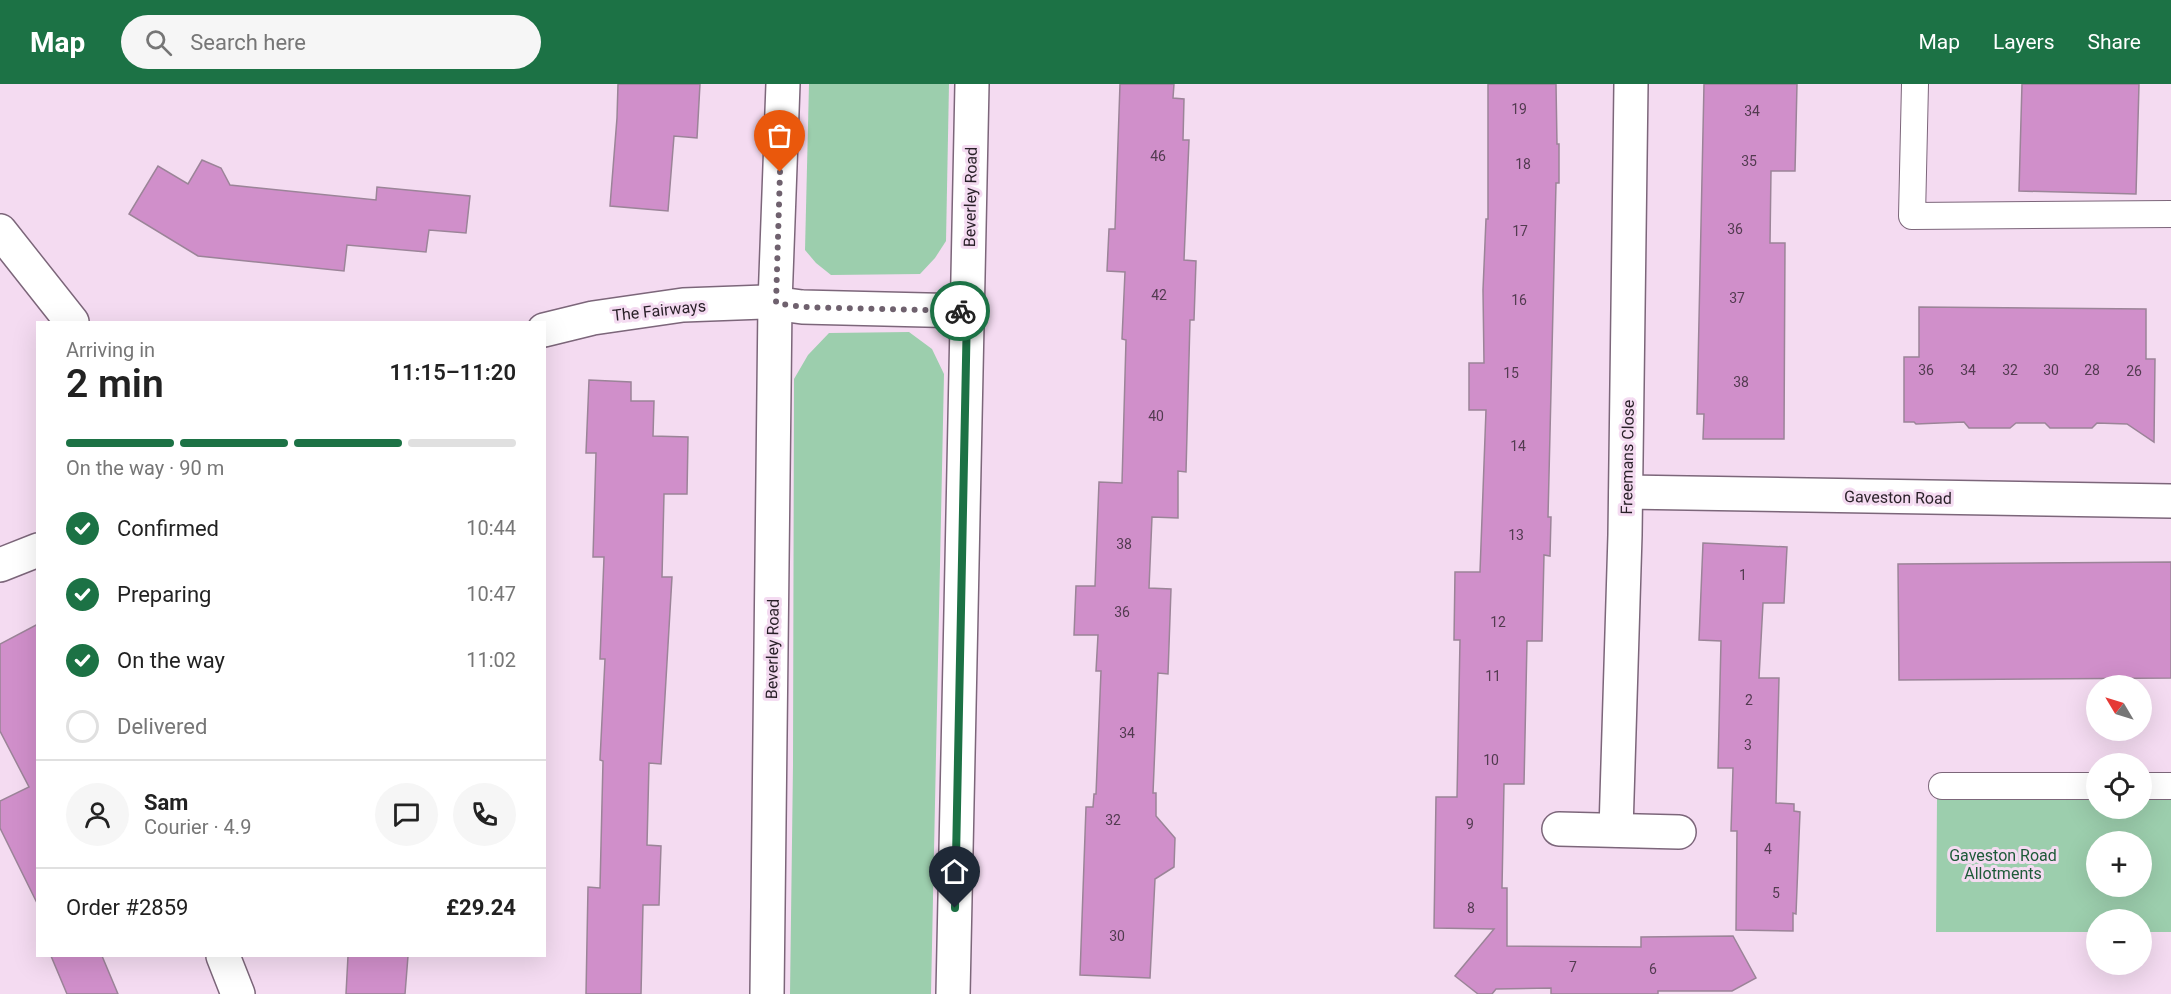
<!DOCTYPE html>
<html lang="en">
<head>
<meta charset="utf-8">
<style>
	body { margin:0; font-family:Roboto,sans-serif; background:#f6f6f6; color:#222; height:100vh; display:flex; flex-direction:column; font-size:22px; white-space:nowrap }
	* { box-sizing:border-box; margin:0 }
	p { font-size:20px; color:#767676 }
	.icon { flex:none; width:33px; height:33px; fill:none; stroke:currentColor; stroke-width:2; stroke-linecap:round; stroke-linejoin:round }
	.map { position:relative; flex:1; overflow:hidden }
	.drawer { position:absolute; left:36px; top:237px; width:510px; height:636px; display:flex; flex-direction:column; background:#fff; border-radius:0px; box-shadow:0 6px 24px #0002 }
	.drawer>* { flex:none }
	.needle { width:39px; rotate:308deg }
	.fabs { position:absolute; left:2086px; top:591px; display:grid; gap:12px }
	.fabs a { display:grid; place-items:center; width:66px; height:66px; border-radius:50%; background:#fff; box-shadow:0 6px 24px #0002; font-size:30px }
	.pin { position:absolute; display:grid; place-items:center; width:51px; height:51px; color:#fff; margin:-62px -26px; border-radius:50% 50% 50% 0; rotate:-45deg; box-shadow:0 0 6px #0007 }
	.pin .icon { rotate:45deg }
	.courier { position:absolute; display:grid; place-items:center; width:60px; height:60px; margin:-30px; border:4px solid #1c7245; border-radius:50%; background:#fff; color:#222; box-shadow:0 2px 8px #0007 }
	.overview em { font-style:normal; font-weight:600 }
	.overview div { display:flex; flex-direction:column-reverse }
	.overview { display:flex; align-items:center; justify-content:space-between; height:102px; padding:0 30px }
	h1 { font-size:39px; font-weight:600; line-height:45px }
	.bar { display:grid; grid-template-columns:repeat(4,1fr); gap:9px 6px; align-content:center; height:72px; padding:0 30px }
	.bar i { height:8px; border-radius:4px; background:#e0e0e0 }
	.bar .current { background:#1c7245 }
	.bar p { grid-column:span 4 }
	.line { display:flex; align-items:center; gap:15px; padding:0 30px; border-top:2px solid #e0e0e0 }
	.line div { flex:1 }
	.round { display:grid; place-items:center; flex:none; width:63px; height:63px; border-radius:32px; background:#f6f6f6 }
	ol { padding:0 30px; list-style:none }
	li { display:flex; align-items:center; gap:18px; height:66px }
	li p { margin-inline-start:auto }
	li .icon { padding:6px; border-radius:50%; background:#1c7245; color:#fff; stroke-width:4 }
	li:last-child { color:#767676 }
	li i { width:33px; height:33px; border:3px solid #e0e0e0; border-radius:50% }
	header { display:flex; align-items:center; gap:36px; box-sizing:border-box; height:84px; padding:0 30px; background:#1c7245; color:#fff }
	header strong { font-size:28px }
	nav { display:flex; gap:33px; margin-inline-start:auto; font-size:21px }
	.search { width:420px; height:54px; background:#f6f6f6; display:flex; align-items:center; gap:15px; box-sizing:border-box; padding:0 21px; border-radius:33px; color:#767676; font-size:22px }
	.map>svg:first-child { display:block }
	.green { fill:#9ccead; fill-rule:evenodd }
	.building { fill:#d08fca; stroke:#9b8498; stroke-width:1.5 }
	.lines { fill:none; stroke-linecap:round; stroke-linejoin:round }
	.lane-casing { stroke:#7c667a; stroke-width:28 }
	.street-casing { stroke:#7c667a; stroke-width:36 }
	.lane { stroke:#fff; stroke-width:26 }
	.street { stroke:#fff; stroke-width:33 }
	.done { stroke:#6f616e; stroke-width:6; stroke-dasharray:0 10.8 }
	.route { stroke:#1c7245; stroke-width:8 }
	.labels { text-anchor:middle; stroke-width:6; stroke-linejoin:round; paint-order:stroke }
	.number-label { font-size:14px; fill:#523b50 }
	.street-label { font-size:16px; fill:#281f27; stroke:#f4dbf1 }
	.park-label { font-size:16px; fill:#1d5a38; stroke:#f4dbf1 }
</style>
</head>
<body>
<header>
<strong>Map</strong>
<div class="search"><svg class="icon" aria-label="search" viewBox="0 0 24 24"><circle cx="10" cy="10" r="6"/><path d="M15 15l6 6"/></svg>Search here</div>
<nav><a>Map</a><a>Layers</a><a>Share</a></nav>
</header>
<div class="map">
<svg width="2171" height="910" viewBox="0 0 2171 910">
	<rect width="100%" height="100%" fill="#f4dbf1"/>
	<!-- green -->
	<g class="green">
		<polygon points="809,0 949,0 946,157 935,174 920,190 831,191 816,179 805,166"/>
		<polygon points="909,248 932,265 944,290 931,910 790,910 793,681 794,295 808,271 829,249"/>
		<path d="M 1937,715 L 2097,715 L 2097,724 L 2142,724 L 2142,715 L 2171,715 L 2171,848 L 2142,848 L 2142,836 L 2097,836 L 2097,848 L 1936,848 ZM 2097,758 L 2142,758 L 2142,802 L 2097,802 Z"/>
	</g>
	<!-- building -->
	<g class="building">
		<polygon points="618,0 700,0 697,54 674,52 668,127 610,122 617,34"/>
		<polygon points="1120,0 1174,0 1173,14 1184,15 1183,56 1189,56 1184,176 1196,177 1194,236 1190,236 1186,388 1178,387 1178,434 1152,433 1149,504 1171,505 1168,590 1158,589 1153,709 1156,709 1156,732 1175,754 1174,783 1155,795 1150,894 1080,891 1086,723 1093,723 1094,710 1096,710 1101,587 1096,587 1098,551 1074,551 1076,502 1095,502 1099,398 1122,399 1126,256 1122,255 1125,188 1107,187 1109,145 1115,145"/>
		<polygon points="1488,0 1556,0 1557,60 1559,60 1559,99 1556,99 1548,433 1551,433 1550,472 1544,471 1542,557 1527,557 1524,700 1504,700 1502,804 1507,804 1507,862 1641,863 1641,853 1733,852 1756,894 1732,907 1658,907 1658,910 1551,910 1551,904 1496,905 1492,910 1478,910 1455,892 1494,845 1434,844 1436,713 1457,713 1460,556 1454,556 1455,488 1480,488 1486,326 1469,326 1469,279 1484,279 1483,206 1486,135 1488,135"/>
		<polygon points="1704,0 1797,0 1795,87 1771,87 1770,159 1785,159 1784,355 1703,355 1704,330 1697,330"/>
		<polygon points="2022,0 2139,0 2136,110 2019,107"/>
		<polygon points="202,76 221,84 230,101 376,116 377,103 470,112 466,149 429,146 426,168 347,161 344,187 198,172 129,130 158,82 188,100"/>
		<polygon points="1919,223 2146,225 2146,275 2155,275 2154,358 2127,340 2097,339 2092,344 2050,344 2045,339 2016,339 2010,344 1969,344 1964,338 1916,340 1914,338 1904,338 1904,273 1919,273"/>
		<polygon points="589,296 631,298 631,317 654,317 653,352 688,353 687,410 664,410 662,493 672,493 661,680 649,679 647,761 661,762 659,821 643,821 641,910 586,910 588,803 600,804 603,677 600,676 605,575 600,575 604,473 593,473 596,369 586,369"/>
		<polygon points="1703,459 1787,463 1784,519 1763,519 1759,594 1779,594 1776,719 1794,720 1794,727 1800,728 1796,830 1793,829 1793,847 1736,846 1737,747 1731,747 1733,684 1718,684 1721,557 1699,556"/>
		<polygon points="2171,478 2171,594 1899,596 1898,480"/>
		<polygon points="38,540 38,821 0,744 0,717 29,703 0,647 0,560"/>
		<polygon points="51,872 102,872 118,910 67,910"/>
		<polygon points="348,872 408,872 405,910 346,910"/>
	</g>
	<g class="lines">
		<!-- lane casing -->
		<g class="lane-casing">
			<g id="lane">
				<polyline points="1915,0 1912,132 2171,130"/>
				<polyline points="1942,702 2097,702"/>
				<polyline points="2142,702 2171,702"/>
			</g>
		</g>
		<!-- street casing -->
		<g class="street-casing">
			<g id="street">
				<polyline points="0,147 72,238"/>
				<polyline points="544,246 593,234 683,221 765,218 802,223 967,227"/>
				<polyline points="1626,408 2171,417"/>
				<polyline points="0,481 38,466"/>
				<polyline points="1559,745 1679,748"/>
				<polyline points="1616,746 1625,451 1631,0"/>
				<polyline points="223,872 238,910"/>
				<polyline points="767,910 775,219 783,0"/>
				<polyline points="953,910 972,0"/>
			</g>
		</g>
		<!-- lane -->
		<use href="#lane" class="lane"/>
		<!-- street -->
		<use href="#street" class="street"/>
	</g>
	<g class="lines">
		<!-- done -->
		<polyline class="done" points="780,88 776,219 802,223 960,227"/>
		<!-- route -->
		<polyline class="route" points="955,824 967,227 960,227"/>
	</g>
	<g class="labels">
		<!-- number labels -->
		<g class="number-label">
			<text x="1519" y="30">19</text>
			<text x="1752" y="32">34</text>
			<text x="1158" y="77">46</text>
			<text x="1749" y="82">35</text>
			<text x="1523" y="85">18</text>
			<text x="1735" y="150">36</text>
			<text x="1520" y="152">17</text>
			<text x="1159" y="216">42</text>
			<text x="1737" y="219">37</text>
			<text x="1519" y="221">16</text>
			<text x="1926" y="291">36</text>
			<text x="1968" y="291">34</text>
			<text x="2010" y="291">32</text>
			<text x="2051" y="291">30</text>
			<text x="2092" y="291">28</text>
			<text x="2134" y="292">26</text>
			<text x="1511" y="294">15</text>
			<text x="1741" y="303">38</text>
			<text x="1156" y="337">40</text>
			<text x="1518" y="367">14</text>
			<text x="1516" y="456">13</text>
			<text x="1124" y="465">38</text>
			<text x="1743" y="496">1</text>
			<text x="1122" y="533">36</text>
			<text x="1498" y="543">12</text>
			<text x="1493" y="597">11</text>
			<text x="1749" y="621">2</text>
			<text x="1127" y="654">34</text>
			<text x="1748" y="666">3</text>
			<text x="1491" y="681">10</text>
			<text x="1113" y="741">32</text>
			<text x="1470" y="745">9</text>
			<text x="1768" y="770">4</text>
			<text x="1776" y="814">5</text>
			<text x="1471" y="829">8</text>
			<text x="1117" y="857">30</text>
			<text x="1573" y="888">7</text>
			<text x="1653" y="890">6</text>
		</g>
		<!-- street labels -->
		<g class="street-label">
			<text transform="translate(970 113) rotate(-89)" y="6">Beverley Road</text>
			<text transform="translate(659 226) rotate(-6)" y="6">The Fairways</text>
			<text transform="translate(1627 373) rotate(-89)" y="6">Freemans Close</text>
			<text transform="translate(1898 413) rotate(1)" y="6">Gaveston Road</text>
			<text transform="translate(772 565) rotate(-89)" y="6">Beverley Road</text>
		</g>
		<!-- park labels -->
		<g class="park-label">
			<text x="2003" y="777">Gaveston Road<tspan x="2003" dy="18">Allotments</tspan></text>
		</g>
	</g>
</svg>
<div class="fabs">
<a><svg class="needle" viewBox="-14 -14 28 28"><path d="M0-13l5 13h-10z" fill="#e53935"/><path d="M0 13l5-13h-10z" fill="#767676"/></svg></a>
<a><svg class="icon" aria-label="locate" viewBox="0 0 24 24"><circle cx="12" cy="12" r="6"/><path d="M12 2v4M12 18v4M2 12h4M18 12h4"/></svg></a>
<a>+</a>
<a>−</a>
</div>
<div class="pin" style="left:780px;top:88px;background:#ea580c"><svg class="icon" aria-label="bag" viewBox="0 0 24 24"><path d="M5 8h14l-1 12H6zM9 8a3 3 0 0 1 6 0"/></svg></div>
<div class="pin" style="left:955px;top:824px;background:#1f2937"><svg class="icon" aria-label="home" viewBox="0 0 24 24"><path d="M3 11l9-7 9 7M6 9v11h12V9"/></svg></div>
<div class="courier" style="left:960px;top:227px"><svg class="icon" aria-label="bike" viewBox="0 0 24 24"><circle cx="6" cy="16" r="4"/><circle cx="18" cy="16" r="4"/><path d="M6 16l4-8h5l3 8M10 8l3 8H6M13 5h3"/></svg></div>
<section class="drawer">
<div class="overview"><div><h1>2 min</h1><p>Arriving in</p></div><em>11:15–11:20</em></div>
<div class="bar"><i class="current"></i><i class="current"></i><i class="current"></i><i></i><p>On the way · 90 m</p></div>
<ol>
<li><svg class="icon" aria-label="check" viewBox="0 0 24 24"><path d="M5 12l5 5 9-10"/></svg>Confirmed<p>10:44</p></li>
<li><svg class="icon" aria-label="check" viewBox="0 0 24 24"><path d="M5 12l5 5 9-10"/></svg>Preparing<p>10:47</p></li>
<li><svg class="icon" aria-label="check" viewBox="0 0 24 24"><path d="M5 12l5 5 9-10"/></svg>On the way<p>11:02</p></li>
<li><i></i>Delivered</li>
</ol>
<div class="line" style="height:108px"><a class="round"><svg class="icon" aria-label="person" viewBox="0 0 24 24"><circle cx="12" cy="8" r="4"/><path d="M4 21q1-7 8-7t8 7"/></svg></a><div><b>Sam</b><p>Courier · 4.9</p></div><a class="round"><svg class="icon" aria-label="chat" viewBox="0 0 24 24"><path d="M4 5h16v11H9l-5 4z"/></svg></a><a class="round"><svg class="icon" aria-label="phone" viewBox="0 0 24 24"><path d="M5 4h4l2 5-3 2q2 4 5 5l2-3 5 2v4C11 20 4 13 5 4z"/></svg></a></div>
<div class="line" style="height:78px"><div>Order #2859</div><b>£29.24</b></div>
</section>
</div>
</body>
</html>
